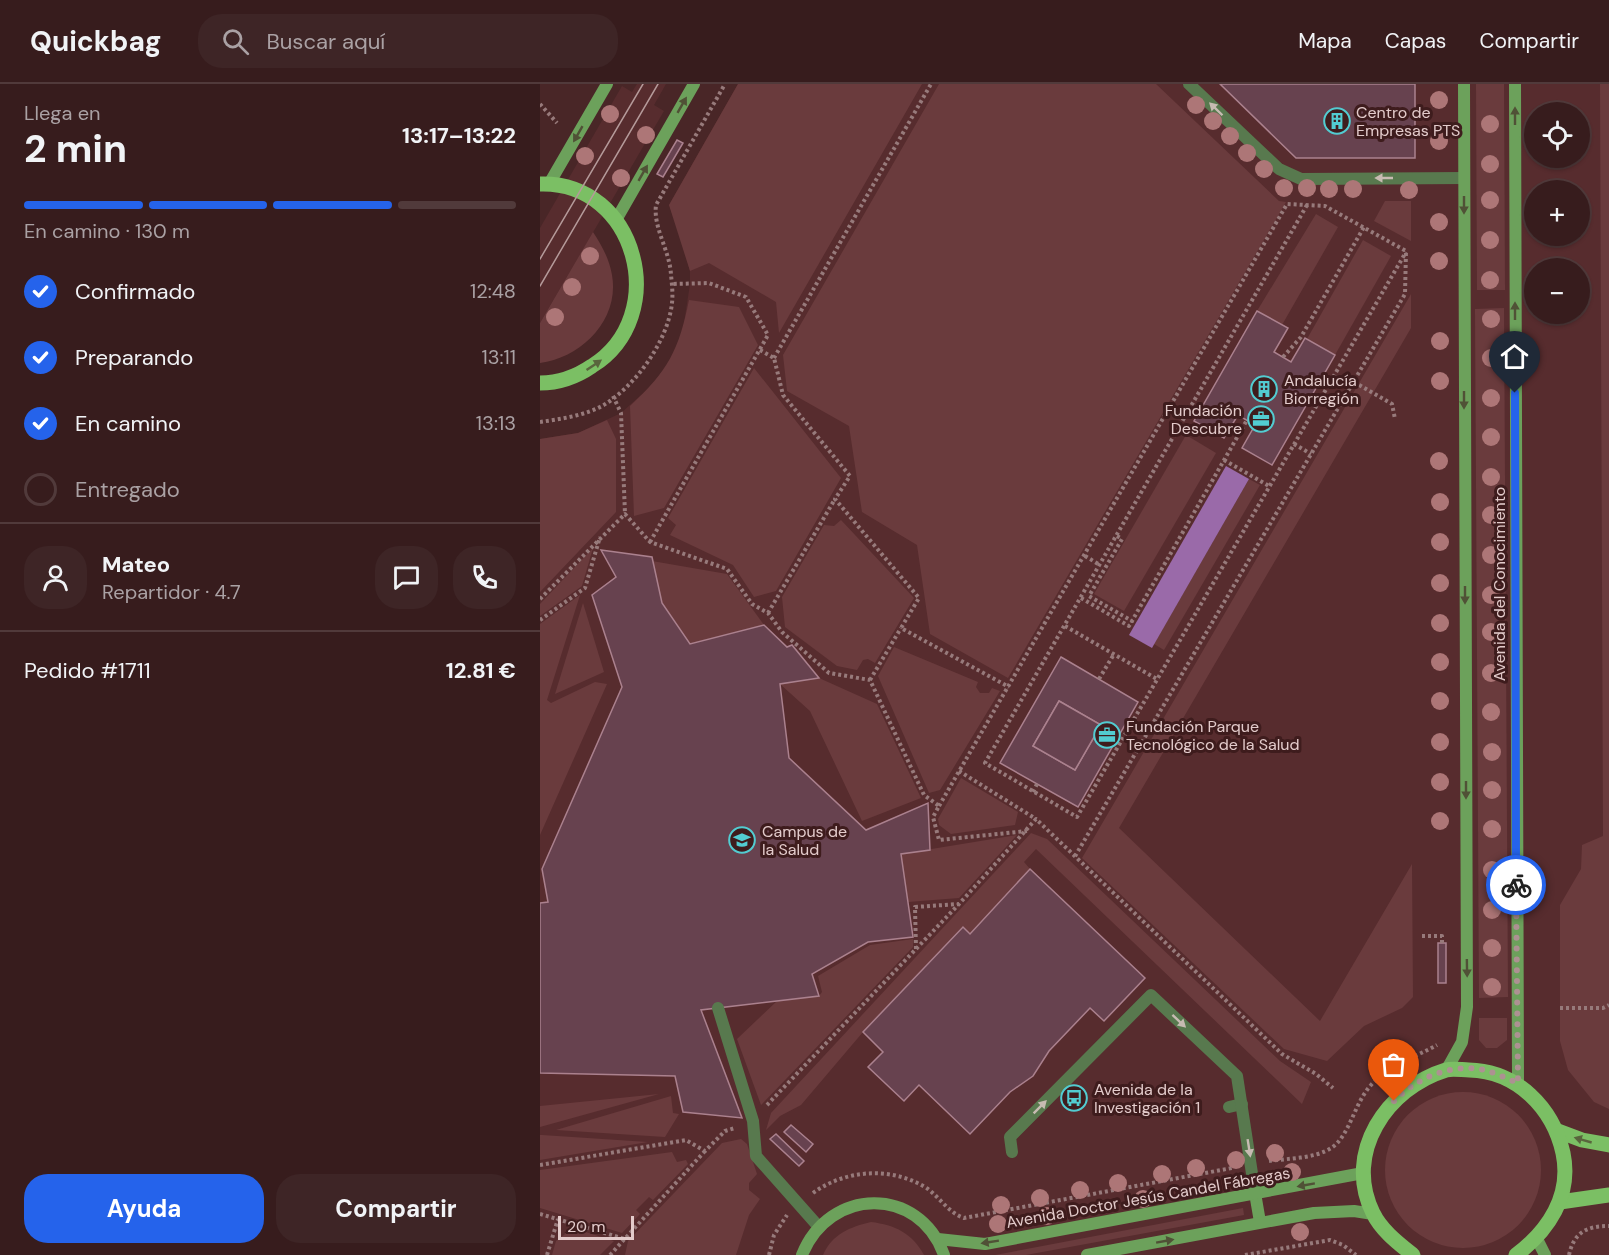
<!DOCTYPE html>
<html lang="es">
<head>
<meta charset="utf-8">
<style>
	body { margin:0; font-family:"DM Sans",sans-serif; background:#3e2526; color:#f1f3f6; height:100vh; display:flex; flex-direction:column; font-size:22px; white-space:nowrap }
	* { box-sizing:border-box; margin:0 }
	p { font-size:20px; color:#aaa1a4 }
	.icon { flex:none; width:33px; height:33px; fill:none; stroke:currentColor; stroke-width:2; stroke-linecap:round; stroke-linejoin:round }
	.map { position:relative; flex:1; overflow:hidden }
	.sheet { display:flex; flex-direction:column; background:#371c1d; width:540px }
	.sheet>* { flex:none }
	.tools { position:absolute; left:984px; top:18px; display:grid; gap:12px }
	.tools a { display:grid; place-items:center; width:66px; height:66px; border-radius:50%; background:#371c1d; box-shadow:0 2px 4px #0004,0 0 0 2px #513a3b; font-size:30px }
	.scale { position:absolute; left:18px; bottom:15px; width:76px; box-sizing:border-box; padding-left:6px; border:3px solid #e3cbcb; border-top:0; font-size:16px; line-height:21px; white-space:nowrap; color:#e3cbcb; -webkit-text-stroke:4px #3e1c1d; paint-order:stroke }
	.pin { position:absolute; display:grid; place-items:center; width:51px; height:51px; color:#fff; margin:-62px -26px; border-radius:50% 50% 50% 0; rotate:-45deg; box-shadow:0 0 6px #0007 }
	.pin .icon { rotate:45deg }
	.courier { position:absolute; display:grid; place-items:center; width:60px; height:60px; margin:-30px; border:4px solid #2563eb; border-radius:50%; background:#fff; color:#222; box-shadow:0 2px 8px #0007 }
	.summary em { font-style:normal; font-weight:700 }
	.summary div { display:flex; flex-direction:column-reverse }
	.summary { display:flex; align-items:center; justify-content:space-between; height:102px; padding:0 24px }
	h1 { font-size:39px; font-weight:700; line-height:45px }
	.bar { display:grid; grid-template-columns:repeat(4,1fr); gap:9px 6px; align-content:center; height:72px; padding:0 24px }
	.bar i { height:8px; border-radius:4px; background:#513a3b }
	.bar .on { background:#2563eb }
	.bar p { grid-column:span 4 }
	.line { display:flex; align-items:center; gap:15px; padding:0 24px; border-top:2px solid #513a3b }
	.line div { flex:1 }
	.round { display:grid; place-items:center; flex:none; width:63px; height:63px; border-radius:24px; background:#3e2526 }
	ol { padding:0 24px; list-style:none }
	li { display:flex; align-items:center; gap:18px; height:66px }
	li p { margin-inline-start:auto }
	li .icon { padding:6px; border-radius:50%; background:#2563eb; color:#fff; stroke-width:4 }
	li:last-child { color:#aaa1a4 }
	li i { width:33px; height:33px; border:3px solid #513a3b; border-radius:50% }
	.cta { display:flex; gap:12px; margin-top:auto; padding:12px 24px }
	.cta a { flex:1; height:69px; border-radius:24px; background:#2563eb; color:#fff; font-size:24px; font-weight:700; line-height:69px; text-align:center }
	.cta a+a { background:#3e2526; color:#f1f3f6 }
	header { display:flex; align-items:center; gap:36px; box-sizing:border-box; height:84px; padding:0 30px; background:#371c1d; border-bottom:2px solid #513a3b }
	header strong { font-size:28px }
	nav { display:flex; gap:33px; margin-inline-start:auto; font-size:21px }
	.search { width:420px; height:54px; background:#3e2526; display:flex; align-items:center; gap:15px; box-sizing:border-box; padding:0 21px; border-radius:24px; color:#aaa1a4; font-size:22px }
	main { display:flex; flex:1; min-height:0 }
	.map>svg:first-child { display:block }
	.built { fill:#572c2e; fill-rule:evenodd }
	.green { fill:#6a3b3d }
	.water { fill:#9a6aa9 }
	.building { fill:#67424f; stroke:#ab818e; stroke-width:1.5; fill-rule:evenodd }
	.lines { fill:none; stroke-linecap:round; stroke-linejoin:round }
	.path { stroke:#977a7b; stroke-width:4; stroke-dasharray:3 3; stroke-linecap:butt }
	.service { stroke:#58794e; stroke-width:12 }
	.minor { stroke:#58794e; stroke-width:12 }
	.secondary { stroke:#6ca15b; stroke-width:12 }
	.primary { stroke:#7bbf64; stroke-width:15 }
	.tram { stroke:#b59a9a; stroke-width:1.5 }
	.tree { fill:#ad7677 }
	.oneway { fill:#505136 }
	.oneway2 { fill:#c7bbb2 }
	.oneway3 { fill:#59653d }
	.done { stroke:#ad9192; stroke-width:6; stroke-dasharray:0 10.8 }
	.route { stroke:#2563eb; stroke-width:8 }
	.labels { text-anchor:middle; stroke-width:6; stroke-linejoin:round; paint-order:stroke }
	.poi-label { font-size:16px; fill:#e3cbcb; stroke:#3e1c1d; text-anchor:start }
	.street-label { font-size:16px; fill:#e3cbcb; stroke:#3e1c1d }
</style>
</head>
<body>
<header>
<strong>Quickbag</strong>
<div class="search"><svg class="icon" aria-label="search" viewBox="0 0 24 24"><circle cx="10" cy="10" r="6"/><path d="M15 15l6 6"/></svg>Buscar aquí</div>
<nav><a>Mapa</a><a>Capas</a><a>Compartir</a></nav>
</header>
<main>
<section class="sheet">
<div class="summary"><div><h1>2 min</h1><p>Llega en</p></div><em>13:17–13:22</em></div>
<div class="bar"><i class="on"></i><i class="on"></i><i class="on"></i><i></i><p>En camino · 130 m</p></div>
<ol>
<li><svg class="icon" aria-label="check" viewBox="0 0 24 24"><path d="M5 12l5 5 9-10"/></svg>Confirmado<p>12:48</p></li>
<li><svg class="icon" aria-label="check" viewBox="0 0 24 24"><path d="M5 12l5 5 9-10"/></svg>Preparando<p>13:11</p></li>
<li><svg class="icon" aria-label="check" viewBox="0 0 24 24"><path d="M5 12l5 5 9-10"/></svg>En camino<p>13:13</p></li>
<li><i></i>Entregado</li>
</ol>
<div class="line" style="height:108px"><a class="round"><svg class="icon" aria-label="person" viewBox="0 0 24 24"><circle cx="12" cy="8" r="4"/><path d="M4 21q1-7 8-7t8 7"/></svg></a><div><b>Mateo</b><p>Repartidor · 4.7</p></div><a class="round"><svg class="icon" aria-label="chat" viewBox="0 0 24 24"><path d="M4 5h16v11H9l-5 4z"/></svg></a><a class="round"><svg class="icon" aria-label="phone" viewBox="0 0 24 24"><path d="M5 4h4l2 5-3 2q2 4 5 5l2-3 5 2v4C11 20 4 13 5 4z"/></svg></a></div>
<div class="line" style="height:78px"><div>Pedido #1711</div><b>12.81 €</b></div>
<div class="cta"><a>Ayuda</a><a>Compartir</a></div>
</section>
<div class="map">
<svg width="1069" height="1171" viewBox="0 0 1069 1171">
	<rect width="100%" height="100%" fill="#492627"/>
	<!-- built -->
	<g class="built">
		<polygon points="97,0 126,0 114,21 124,27 0,239 0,144 82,2 92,8"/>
		<path d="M 198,0 L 1069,0 L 1069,1171 L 0,1171 L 0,355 L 38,349 L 81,329 L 110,303 L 130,278 L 142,252 L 150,200 L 150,187 L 140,151 L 129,121 ZM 994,28 L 1040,28 L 1040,74 L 994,74 ZM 994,106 L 1040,106 L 1040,152 L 994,152 ZM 994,184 L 1040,184 L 1040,230 L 994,230 Z"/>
	</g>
	<!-- green -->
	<g class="green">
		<polygon points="198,0 382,0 239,249 236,218 169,179 150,187 129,121"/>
		<polygon points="399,0 616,0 739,117 746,118 468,594 390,550 377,461 322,428 309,342 247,307 243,271"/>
		<polygon points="936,0 964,0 965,206 937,206"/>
		<polygon points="1060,0 1069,0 1069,1025 1054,1018 1028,986 1020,957 1020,821 1041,785 1042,761 1063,752"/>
		<polygon points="845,117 871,117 871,157 834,137"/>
		<polygon points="776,130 798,143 742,241 717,227"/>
		<path d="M 53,148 C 62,162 69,174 72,191 C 80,236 41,274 0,279 L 0,239 Z"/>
		<polygon points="823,156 851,172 795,271 767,255"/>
		<polygon points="871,210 871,244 579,744 780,937 872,780 873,913 862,924 824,942 787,977 744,965 542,774"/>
		<path d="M 149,216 L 199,223 L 218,261 L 124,424 L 94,432 L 90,322 C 128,287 139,266 149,216 Z"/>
		<polygon points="964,224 968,913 939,914 935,225"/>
		<polygon points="214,284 301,394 236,507 214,513 193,481 130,451 136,441 128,434"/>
		<polygon points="67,336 76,355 76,428 0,508 0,355 38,349"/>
		<polygon points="646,351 676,369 584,527 554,510"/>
		<polygon points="709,395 720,401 624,566 614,560"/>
		<polygon points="301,436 374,514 335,579 328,575 323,576 317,586 297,582 245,543 242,513 284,441 294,442"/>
		<polygon points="53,464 42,502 0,532 0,520"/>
		<polygon points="112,477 187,490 224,541 150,560 122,519"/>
		<polygon points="40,511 7,616 11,619 55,598 67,600 0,751 0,540"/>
		<polygon points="43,519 64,588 15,610"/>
		<polygon points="354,563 438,598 436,603 440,609 449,609 452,604 460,607 400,706 389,709 338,592"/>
		<polygon points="279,594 337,620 381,714 322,737 270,627 240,600"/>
		<polygon points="421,694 478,728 475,741 411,750 399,741 398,735"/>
		<polygon points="491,749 507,755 740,977 771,998 762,1020 496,765 484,778 490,785 430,850 422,843 323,948 261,1021 240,1032 226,1046 231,1029"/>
		<polygon points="477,751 419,814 368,818 361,770"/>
		<polygon points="373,855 373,863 221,1021 197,955 237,917 279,912 282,908 278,892 330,861"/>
		<polygon points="939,934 967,934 967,956 957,964 946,964 939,956"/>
		<circle cx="923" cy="1086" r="78"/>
		<polygon points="119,1010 0,1043 0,1022"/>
		<polygon points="131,1012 133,1029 139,1030 125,1053 16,1046"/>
		<polygon points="0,1051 2,1051 108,1058 0,1076"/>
		<polygon points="201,1055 207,1060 217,1090 209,1099 209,1106 220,1115 209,1131 196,1171 85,1171 88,1157 182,1059"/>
		<polygon points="132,1068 137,1078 146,1076 148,1080 113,1116 109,1113 96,1126 100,1130 82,1149 0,1124 0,1086"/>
		<polygon points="703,1124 704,1131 486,1171 455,1171"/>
		<path d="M 331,1138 C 355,1141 372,1149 384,1171 L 283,1171 C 292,1150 310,1143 331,1138 Z"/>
		<polygon points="33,1144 74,1157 60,1171 12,1171 16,1157"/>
	</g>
	<!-- water -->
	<polygon class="water" points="686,382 709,395 612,564 589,551"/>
	<!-- building -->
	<g class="building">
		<polygon points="680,0 875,0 875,74 756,74"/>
		<polygon points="137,56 143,59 123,93 117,90"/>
		<polygon points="717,227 748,244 734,268 751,278 765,254 795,271 732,381 702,364 715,341 698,331 684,354 654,337"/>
		<polygon points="61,466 112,473 122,519 150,560 224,541 247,563 252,561 279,594 240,600 249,674 326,746 388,719 390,766 361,770 373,853 328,858 272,890 279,912 161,926 202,1034 143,1028 135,992 0,989 0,819 8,818 2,785 82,603 52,511 76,493"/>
		<path d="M 521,573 L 598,618 L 538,723 L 460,679 ZM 519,617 L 561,641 L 535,686 L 493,662 Z"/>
		<polygon points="519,617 561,641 535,686 493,662"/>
		<polygon points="490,785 605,894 564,937 550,924 509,967 493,992 470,1008 430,1050 379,1001 364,1017 328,983 343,968 323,948 423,843 430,850"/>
		<rect x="898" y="859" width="8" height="40"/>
		<polygon points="251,1041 273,1060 266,1068 244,1048"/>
		<polygon points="236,1050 264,1077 259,1082 230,1055"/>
	</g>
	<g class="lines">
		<!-- path -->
		<g class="path">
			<polyline points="0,20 17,39"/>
			<polyline points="767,121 445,679 537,733 866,168"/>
			<polyline points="220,266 234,274 243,311 310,392 295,415 379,514 361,544 469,603"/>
			<polyline points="743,273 761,253 824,143"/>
			<polyline points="234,274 391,0"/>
			<polyline points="814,298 852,320 855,335"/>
			<polyline points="73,312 81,329 85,430"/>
			<path d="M 0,338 C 20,335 43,332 62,322 C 95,303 128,257 132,219 C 133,210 132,200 131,191 C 130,167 113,144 116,121 L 185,0"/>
			<polyline points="754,360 771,370"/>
			<polyline points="684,376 729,402"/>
			<polyline points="577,452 582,455 549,512 592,537 707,336"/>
			<polyline points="110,458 228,251 206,213 169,199 132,200"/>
			<polyline points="545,472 560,481"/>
			<polyline points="541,514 589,542 592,537"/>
			<polyline points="0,515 85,430 110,458 187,485 212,520 228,529 242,548 289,589 330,596 384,711 399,722 393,733 399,756 487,747"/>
			<polyline points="228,529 295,415"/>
			<polyline points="0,536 45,504 60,453"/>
			<polyline points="525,542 617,595"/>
			<polyline points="559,595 574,570"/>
			<polyline points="330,596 361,544"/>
			<polyline points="419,687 496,735"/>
			<polyline points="493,708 497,700"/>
			<polyline points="399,722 747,120 785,122 866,167 865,210 534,774"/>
			<polyline points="882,852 902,852 902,859"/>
			<polyline points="376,865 375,823 419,820"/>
			<polyline points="1020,924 1063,924 1069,921"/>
			<polyline points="227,1021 419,820 496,735 742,970 776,990 793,1004"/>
			<path d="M 729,1077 C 750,1074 785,1075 799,1057 C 812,1041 816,1018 831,1001 C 850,980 874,974 897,961"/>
			<polyline points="0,1081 146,1056 165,1067 185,1047 195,1044"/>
			<path d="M 273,1109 C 306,1085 353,1082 388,1105 C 400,1114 409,1129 424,1134 L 692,1084"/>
			<polyline points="0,1130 85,1155"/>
			<polyline points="7,1171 18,1135"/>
			<polyline points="70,1171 165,1067"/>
			<polyline points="229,1171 234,1151 247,1131"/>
			<polyline points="705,1171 790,1156 803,1161 816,1171"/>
			<path d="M 1029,1171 C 1034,1148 1047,1142 1069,1142"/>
		</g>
		<!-- service -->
		<g class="service">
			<polyline points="178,924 213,1037 216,1072 278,1142"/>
			<polyline points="689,1023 702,1020"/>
			<polyline points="472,1068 470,1053 611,911 697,992 715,1109"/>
		</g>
		<!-- minor -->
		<polyline class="minor" points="649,0 739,85 761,95 924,94"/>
		<!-- secondary -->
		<g class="secondary">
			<polyline points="975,0 978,999"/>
			<polyline points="9,100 67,0"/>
			<polyline points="76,136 154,0"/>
			<polyline points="907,985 922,958 927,923 924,0"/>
			<polyline points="715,1109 720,1138"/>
			<polyline points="398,1155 445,1160 823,1089"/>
			<polyline points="997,1155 1005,1171"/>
			<path d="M 262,1171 C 289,1103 379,1101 404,1171"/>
			<polyline points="547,1171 774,1129 814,1127 833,1130"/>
		</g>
		<!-- primary -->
		<g class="primary">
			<path d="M 0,100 C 97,97 132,232 52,282 C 36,293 19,299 0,299"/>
			<polyline points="1018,1047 1042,1056 1069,1061"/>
			<polyline points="1020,1118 1069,1111"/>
			<path d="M 873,1171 C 858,1159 841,1146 833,1129 C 803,1069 847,1004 906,986 C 913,984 922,986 929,986 C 977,987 1013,1024 1023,1069 C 1032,1112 1008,1147 976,1171"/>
		</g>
		<!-- tram -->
		<g class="tram">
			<polyline points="0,175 103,0"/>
			<polyline points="0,202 118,0"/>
		</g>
	</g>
	<!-- trees -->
	<g class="tree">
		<circle cx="899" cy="16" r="9"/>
		<circle cx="656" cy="21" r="9"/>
		<circle cx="70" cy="30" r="9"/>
		<circle cx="673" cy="37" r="9"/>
		<circle cx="950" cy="40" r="9"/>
		<circle cx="106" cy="51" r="9"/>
		<circle cx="690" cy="52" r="9"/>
		<circle cx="899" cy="57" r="9"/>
		<circle cx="707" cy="69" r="9"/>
		<circle cx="45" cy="72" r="9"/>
		<circle cx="950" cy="80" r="9"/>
		<circle cx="724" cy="85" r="9"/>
		<circle cx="81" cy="94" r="9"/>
		<circle cx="744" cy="104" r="9"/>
		<circle cx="767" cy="104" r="9"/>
		<circle cx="789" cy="105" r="9"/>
		<circle cx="813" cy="105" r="9"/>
		<circle cx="869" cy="106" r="9"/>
		<circle cx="950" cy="116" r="9"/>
		<circle cx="899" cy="138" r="9"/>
		<circle cx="950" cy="156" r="9"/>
		<circle cx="50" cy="172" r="9"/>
		<circle cx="899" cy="177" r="9"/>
		<circle cx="950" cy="196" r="9"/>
		<circle cx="32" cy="203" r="9"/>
		<circle cx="15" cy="233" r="9"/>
		<circle cx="951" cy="235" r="9"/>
		<circle cx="900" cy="257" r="9"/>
		<circle cx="951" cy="274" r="9"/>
		<circle cx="900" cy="297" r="9"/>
		<circle cx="951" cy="314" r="9"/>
		<circle cx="951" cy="353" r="9"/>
		<circle cx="899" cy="377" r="9"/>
		<circle cx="951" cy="393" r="9"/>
		<circle cx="900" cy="418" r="9"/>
		<circle cx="951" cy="431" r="9"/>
		<circle cx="900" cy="458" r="9"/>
		<circle cx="951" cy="471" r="9"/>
		<circle cx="900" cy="499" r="9"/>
		<circle cx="951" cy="511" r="9"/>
		<circle cx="900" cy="539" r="9"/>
		<circle cx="951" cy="548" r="9"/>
		<circle cx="900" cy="578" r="9"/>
		<circle cx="951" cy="589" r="9"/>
		<circle cx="900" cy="617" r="9"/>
		<circle cx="951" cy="628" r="9"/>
		<circle cx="900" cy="658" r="9"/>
		<circle cx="952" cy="668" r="9"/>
		<circle cx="900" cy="698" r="9"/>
		<circle cx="952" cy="706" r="9"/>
		<circle cx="900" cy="737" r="9"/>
		<circle cx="952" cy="745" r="9"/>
		<circle cx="952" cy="786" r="9"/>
		<circle cx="952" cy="826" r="9"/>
		<circle cx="952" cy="864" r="9"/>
		<circle cx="952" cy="903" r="9"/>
		<circle cx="735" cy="1069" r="9"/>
		<circle cx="696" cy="1076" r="9"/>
		<circle cx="656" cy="1084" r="9"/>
		<circle cx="752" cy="1088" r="9"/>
		<circle cx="622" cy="1090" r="9"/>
		<circle cx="578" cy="1099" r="9"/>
		<circle cx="540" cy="1106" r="9"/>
		<circle cx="500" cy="1114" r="9"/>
		<circle cx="603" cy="1115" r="9"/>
		<circle cx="461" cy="1121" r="9"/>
		<circle cx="507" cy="1132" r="9"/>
		<circle cx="458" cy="1140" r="9"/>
		<circle cx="760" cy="1148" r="9"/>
	</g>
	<!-- one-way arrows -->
	<defs><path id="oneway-solid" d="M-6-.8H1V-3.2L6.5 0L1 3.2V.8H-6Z" transform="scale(1.5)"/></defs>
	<g class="oneway">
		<use href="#oneway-solid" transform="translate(142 21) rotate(-60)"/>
		<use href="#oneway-solid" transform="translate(975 32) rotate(-90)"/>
		<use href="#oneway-solid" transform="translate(38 50) rotate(120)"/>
		<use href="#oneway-solid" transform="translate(103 89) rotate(-60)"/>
		<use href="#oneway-solid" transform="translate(924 121) rotate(90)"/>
		<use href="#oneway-solid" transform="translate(975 227) rotate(-90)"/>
		<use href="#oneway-solid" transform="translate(924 316) rotate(90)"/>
		<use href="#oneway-solid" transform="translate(925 511) rotate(90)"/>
		<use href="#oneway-solid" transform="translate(926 706) rotate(90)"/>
		<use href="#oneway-solid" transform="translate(927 884) rotate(89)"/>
		<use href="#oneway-solid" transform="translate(766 1101) rotate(170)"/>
		<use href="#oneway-solid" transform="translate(625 1157) rotate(-10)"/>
		<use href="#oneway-solid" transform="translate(450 1158) rotate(171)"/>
	</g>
	<g class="oneway2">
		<use href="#oneway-solid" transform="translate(676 25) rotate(-136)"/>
		<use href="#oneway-solid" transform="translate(844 94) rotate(180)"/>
		<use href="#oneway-solid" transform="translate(639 937) rotate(43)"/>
		<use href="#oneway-solid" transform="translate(500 1023) rotate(-45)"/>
		<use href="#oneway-solid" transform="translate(709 1064) rotate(81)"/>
	</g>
	<g class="oneway3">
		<use href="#oneway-solid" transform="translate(54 281) rotate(-34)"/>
		<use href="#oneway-solid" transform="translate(1043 1056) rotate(-164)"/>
	</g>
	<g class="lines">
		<!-- done -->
		<path class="done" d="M 854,1017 C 876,994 915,977 948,987 C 958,990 968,995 978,999 L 976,801"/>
		<!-- route -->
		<polyline class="route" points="975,309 976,801"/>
	</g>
	<!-- icons -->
	<defs>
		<g id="building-ring" transform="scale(1.35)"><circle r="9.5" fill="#3e1c1d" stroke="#52ccd1" stroke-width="1.5"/><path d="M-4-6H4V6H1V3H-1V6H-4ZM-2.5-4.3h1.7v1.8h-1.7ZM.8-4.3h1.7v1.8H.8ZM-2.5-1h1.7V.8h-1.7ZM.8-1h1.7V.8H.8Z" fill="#52ccd1"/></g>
		<g id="office-ring" transform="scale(1.35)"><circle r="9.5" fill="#3e1c1d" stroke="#52ccd1" stroke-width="1.5"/><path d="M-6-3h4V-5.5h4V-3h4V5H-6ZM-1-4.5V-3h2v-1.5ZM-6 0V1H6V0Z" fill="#52ccd1"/></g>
		<g id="university-ring" transform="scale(1.35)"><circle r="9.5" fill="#3e1c1d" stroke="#52ccd1" stroke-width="1.5"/><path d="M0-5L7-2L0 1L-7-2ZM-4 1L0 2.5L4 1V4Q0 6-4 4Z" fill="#52ccd1"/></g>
		<g id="bus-ring" transform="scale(1.35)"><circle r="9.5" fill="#3e1c1d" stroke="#52ccd1" stroke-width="1.5"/><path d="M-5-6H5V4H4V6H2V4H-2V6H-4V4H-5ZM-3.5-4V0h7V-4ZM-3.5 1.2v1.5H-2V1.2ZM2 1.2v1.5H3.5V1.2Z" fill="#52ccd1"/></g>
	</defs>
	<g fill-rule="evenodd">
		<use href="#building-ring" x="797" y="37"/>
		<use href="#building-ring" x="724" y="305"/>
		<use href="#office-ring" x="721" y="335"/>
		<use href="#office-ring" x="567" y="651"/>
		<use href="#university-ring" x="202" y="756"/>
		<use href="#bus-ring" x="534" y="1014"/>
	</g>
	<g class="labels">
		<!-- poi labels -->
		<g class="poi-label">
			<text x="816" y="34">Centro de<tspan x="816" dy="18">Empresas PTS</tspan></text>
			<text x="744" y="302">Andalucía<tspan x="744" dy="18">Biorregión</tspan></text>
			<text x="702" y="332" text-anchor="end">Fundación<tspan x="702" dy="18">Descubre</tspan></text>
			<text x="586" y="648">Fundación Parque<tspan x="586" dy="18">Tecnológico de la Salud</tspan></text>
			<text x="222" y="753">Campus de<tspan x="222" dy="18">la Salud</tspan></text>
			<text x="554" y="1011">Avenida de la<tspan x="554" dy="18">Investigación 1</tspan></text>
		</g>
		<!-- street labels -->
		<g class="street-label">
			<text transform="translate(959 500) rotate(-90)" y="6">Avenida del Conocimiento</text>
			<text transform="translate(608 1113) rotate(-10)" y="6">Avenida Doctor Jesús Candel Fábregas</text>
		</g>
	</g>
</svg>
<div class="tools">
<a><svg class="icon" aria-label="locate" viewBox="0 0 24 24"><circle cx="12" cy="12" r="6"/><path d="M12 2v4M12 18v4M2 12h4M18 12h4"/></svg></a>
<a>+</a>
<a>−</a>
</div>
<div class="scale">20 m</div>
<div class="pin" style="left:854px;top:1017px;background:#ea580c"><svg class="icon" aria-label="bag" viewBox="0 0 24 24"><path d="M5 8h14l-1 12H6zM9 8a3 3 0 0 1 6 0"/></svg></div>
<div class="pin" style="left:975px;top:309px;background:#1f2937"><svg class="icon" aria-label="home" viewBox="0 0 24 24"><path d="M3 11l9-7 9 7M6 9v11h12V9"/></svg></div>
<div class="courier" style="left:976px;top:801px"><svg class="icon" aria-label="bike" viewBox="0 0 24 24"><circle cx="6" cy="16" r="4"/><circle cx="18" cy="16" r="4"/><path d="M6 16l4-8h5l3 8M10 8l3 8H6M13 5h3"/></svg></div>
</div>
</main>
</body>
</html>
